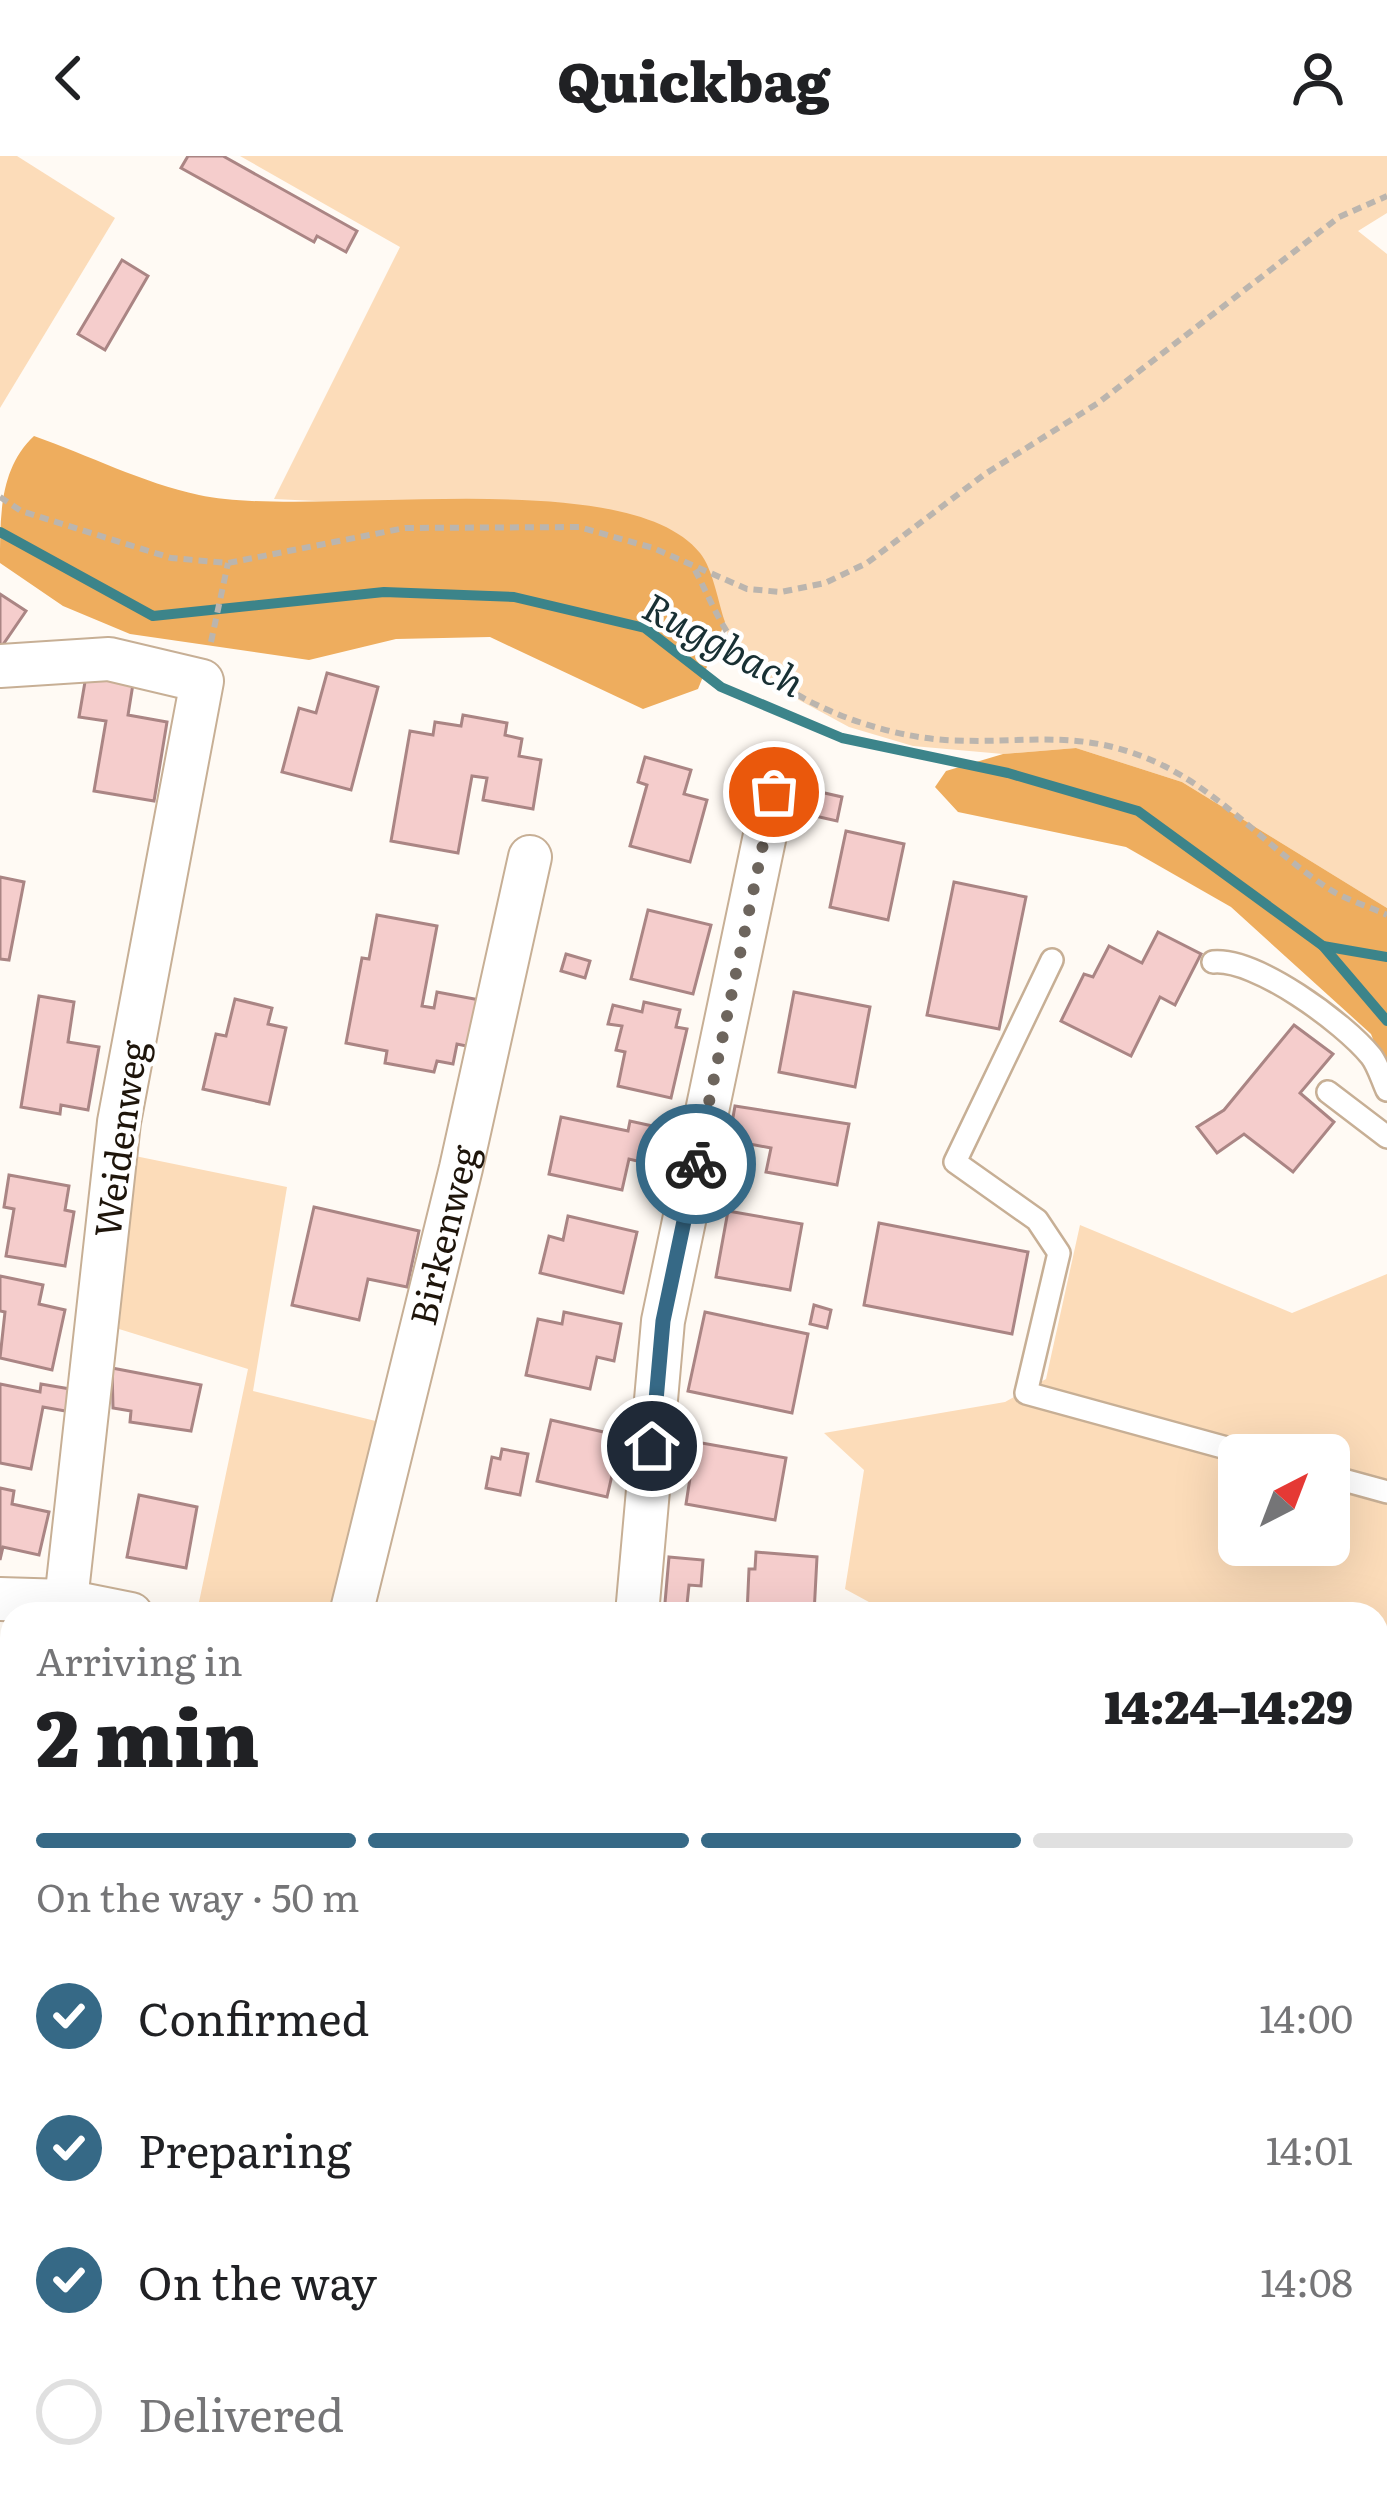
<!DOCTYPE html>
<html lang="en">
<head>
<meta charset="utf-8">
<style>
	body { margin:0; font-family:Literata,serif; background:#f6f6f6; color:#202124; height:100vh; display:flex; flex-direction:column; font-size:45px; white-space:nowrap }
	* { box-sizing:border-box; margin:0 }
	p { font-size:39px; color:#757577 }
	.icon { flex:none; width:66px; height:66px; fill:none; stroke:currentColor; stroke-width:2; stroke-linecap:round; stroke-linejoin:round }
	.map { position:relative; flex:1; overflow:hidden }
	.panel { position:absolute; left:0px; top:1446px; width:1389px; height:903px; display:flex; flex-direction:column; background:#fff; border-radius:36px 36px 0 0; box-shadow:0 12px 48px #0002 }
	.panel>* { flex:none }
	.needle { width:78px; rotate:42deg }
	.tools { position:absolute; left:1218px; top:1278px; display:grid; gap:24px }
	.tools a { display:grid; place-items:center; width:132px; height:132px; border-radius:18px; background:#fff; box-shadow:0 12px 48px #0002; font-size:60px }
	.pin { position:absolute; display:grid; place-items:center; width:102px; height:102px; color:#fff; margin:-51px; border:6px solid #fff; border-radius:50%; box-shadow:0 3px 12px #0007 }
	.courier { position:absolute; display:grid; place-items:center; width:120px; height:120px; margin:-60px; border:9px solid #366986; border-radius:50%; background:#fff; color:#222; box-shadow:0 3px 15px #0007 }
	.head em { font-style:normal; font-weight:800 }
	.head div { display:flex; flex-direction:column-reverse }
	.head { display:flex; align-items:center; justify-content:space-between; height:204px; padding:0 36px }
	h1 { font-size:78px; font-weight:800; line-height:90px }
	.bar { display:grid; grid-template-columns:repeat(4,1fr); gap:18px 12px; align-content:center; height:144px; padding:0 36px }
	.bar i { height:15px; border-radius:9px; background:#e0e0e0 }
	.bar .current { background:#366986 }
	.bar p { grid-column:span 4 }
	ol { padding:0 36px; list-style:none }
	li { display:flex; align-items:center; gap:36px; height:132px }
	li p { margin-inline-start:auto }
	li .icon { padding:12px; border-radius:50%; background:#366986; color:#fff; stroke-width:4 }
	li:last-child { color:#757577 }
	li i { width:66px; height:66px; border:6px solid #e0e0e0; border-radius:50% }
	header { display:flex; justify-content:space-between; align-items:center; height:156px; padding:0 36px; background:#fff; font-size:54px; font-weight:800 }
	.map>svg:first-child { display:block }
	.green { fill:#fcdcb9; fill-rule:evenodd }
	.forest { fill:#eead5e }
	.lines { fill:none; stroke-linecap:round; stroke-linejoin:round }
	.stream { stroke:#3c848a; stroke-width:10 }
	.building { fill:#f5cdcc; stroke:#aa8584; stroke-width:3 }
	.lane-casing { stroke:#c7af95; stroke-width:26 }
	.street-casing { stroke:#c7af95; stroke-width:46 }
	.secondary-casing { stroke:#c7af95; stroke-width:64 }
	.path { stroke:#bbb5ae; stroke-width:6; stroke-dasharray:9 6; stroke-linecap:butt }
	.lane { stroke:#fff; stroke-width:21 }
	.street { stroke:#fff; stroke-width:42 }
	.secondary { stroke:#fdf0cd; stroke-width:60 }
	.done { stroke:#6d655d; stroke-width:12; stroke-dasharray:0 21.6 }
	.route { stroke:#366986; stroke-width:15 }
	.labels { text-anchor:middle; stroke-width:9; stroke-linejoin:round; paint-order:stroke }
	.street-label { font-size:36px; fill:#1e150b; stroke:#fff }
	.water-label { font-size:39px; font-style:italic; fill:#183034; stroke:#fff }
</style>
</head>
<body>
<header><svg class="icon" aria-label="back" viewBox="0 0 24 24"><path d="M15 5l-7 7 7 7"/></svg>Quickbag<svg class="icon" aria-label="person" viewBox="0 0 24 24"><circle cx="12" cy="8" r="4"/><path d="M4 21q1-7 8-7t8 7"/></svg></header>
<div class="map">
<svg width="1387" height="2348" viewBox="0 0 1387 2348">
	<rect width="100%" height="100%" fill="#fffaf4"/>
	<!-- green -->
	<g class="green">
		<polygon points="0,0 17,0 115,62 0,252"/>
		<polygon points="240,0 1387,0 1387,57 1358,75 1387,98 1387,752 1182,626 1076,592 1003,598 913,590 849,571 760,523 732,498 725,466 357,347 274,343 400,91"/>
		<polygon points="135,1000 287,1031 253,1235 392,1269 339,1458 244,1458 199,1446 248,1213 119,1173"/>
		<path d="M 1080,1069 L 1292,1157 L 1387,1118 L 1387,1552 L 1377,1563 L 1377,1458 L 891,1458 L 845,1433 L 864,1314 L 824,1277 L 1005,1246 L 1046,1223 ZM 1239,1299 L 1329,1299 L 1329,1389 L 1239,1389 Z"/>
	</g>
	<!-- forest -->
	<g class="forest">
		<path d="M 34,280 C 88,299 143,327 199,339 C 313,364 626,305 700,397 C 713,413 718,446 725,466 L 698,533 L 643,553 L 490,481 L 396,483 L 309,504 L 130,478 L 63,450 L 0,407 C 0,358 0,312 34,280 Z"/>
		<polygon points="1076,592 1182,626 1387,752 1387,919 1371,878 1231,751 1126,691 958,656 935,631 946,615 1003,598"/>
	</g>
	<g class="lines">
		<!-- stream -->
		<g class="stream">
			<polyline points="0,376 153,460 384,436 514,441 645,472 721,531 842,582 1008,617 1138,655 1323,790 1387,801"/>
			<polyline points="1323,790 1387,865"/>
		</g>
	</g>
	<!-- building -->
	<g class="building">
		<polygon points="188,0 223,0 357,75 346,96 317,80 314,86 181,12"/>
		<polygon points="122,104 148,120 105,194 78,178"/>
		<polygon points="0,438 26,455 2,490 0,489"/>
		<polygon points="327,517 378,531 351,634 282,616 299,552 316,557"/>
		<polygon points="86,520 133,528 128,559 167,566 154,645 94,635 106,565 79,561"/>
		<polygon points="463,559 507,567 505,579 522,583 519,600 541,604 533,653 483,644 487,622 472,620 458,697 391,685 410,575 433,579 435,566 461,570"/>
		<polygon points="645,601 691,614 684,638 707,644 690,706 630,690 647,629 638,626"/>
		<polygon points="807,633 842,641 837,665 802,657"/>
		<polygon points="846,675 904,688 888,764 830,751"/>
		<polygon points="0,721 24,726 9,804 0,803"/>
		<polygon points="954,726 1026,741 999,873 927,859"/>
		<polygon points="648,754 711,769 693,838 631,823"/>
		<polygon points="377,759 437,770 422,850 434,852 437,836 485,845 476,892 457,888 453,908 437,905 434,916 385,907 387,895 346,887 362,802 369,803"/>
		<polygon points="1158,776 1201,798 1175,849 1160,841 1131,900 1061,865 1084,818 1093,821 1109,790 1142,807"/>
		<polygon points="566,798 590,805 585,822 561,815"/>
		<polygon points="794,836 870,851 855,931 779,916"/>
		<polygon points="39,840 74,846 68,886 99,891 88,954 61,949 60,958 21,951"/>
		<polygon points="235,843 272,852 268,868 286,872 269,948 203,933 216,878 226,880"/>
		<polygon points="644,846 680,854 676,871 687,873 671,942 618,930 625,896 616,894 622,870 608,868 613,849 642,856"/>
		<polygon points="1294,869 1333,898 1300,937 1334,966 1293,1016 1244,978 1217,997 1197,971 1224,954"/>
		<polygon points="735,950 849,968 837,1029 766,1016 771,992 729,984"/>
		<polygon points="561,961 628,975 630,965 666,973 658,1010 629,1003 622,1034 549,1018"/>
		<polygon points="9,1019 69,1030 65,1054 74,1056 65,1110 6,1100 14,1053 4,1051"/>
		<polygon points="314,1051 419,1075 407,1131 368,1123 359,1164 292,1149"/>
		<polygon points="728,1055 802,1068 790,1134 716,1121"/>
		<polygon points="568,1060 637,1076 623,1137 540,1117 549,1080 563,1084"/>
		<polygon points="879,1067 1028,1096 1012,1178 864,1149"/>
		<polygon points="0,1120 43,1129 39,1148 65,1154 52,1214 0,1202 5,1156 0,1155"/>
		<polygon points="814,1149 831,1154 827,1172 810,1168"/>
		<polygon points="564,1156 621,1168 614,1205 597,1201 590,1233 526,1219 538,1163 562,1168"/>
		<polygon points="705,1156 808,1178 792,1257 688,1235"/>
		<polygon points="112,1212 201,1229 191,1275 130,1266 131,1255 113,1252"/>
		<polygon points="0,1228 40,1236 41,1228 76,1234 71,1256 43,1251 31,1313 0,1307"/>
		<polygon points="551,1264 621,1280 607,1341 537,1325"/>
		<polygon points="696,1286 786,1302 775,1364 686,1348 690,1322 683,1320"/>
		<polygon points="502,1293 528,1298 520,1339 486,1332 492,1301 500,1303"/>
		<polygon points="0,1332 14,1335 12,1348 49,1356 39,1399 3,1391 0,1404"/>
		<polygon points="139,1339 197,1351 186,1412 127,1401"/>
		<polygon points="756,1396 817,1401 814,1458 747,1458 749,1413 755,1413"/>
		<polygon points="669,1401 703,1404 701,1430 689,1429 686,1458 664,1458"/>
		<polygon points="1,1492 12,1497 12,1604 0,1598"/>
		<polygon points="0,1678 12,1684 12,1736 0,1761"/>
		<polygon points="12,1909 12,2022 0,2017 0,1934"/>
		<polygon points="0,2107 12,2112 12,2144 0,2170"/>
		<polygon points="12,2306 12,2337 37,2337 29,2348 0,2348 0,2324"/>
		<polygon points="37,2337 86,2337 79,2348 29,2348"/>
		<polygon points="256,2337 304,2337 296,2348 269,2348"/>
		<polygon points="484,2337 494,2345 506,2337 519,2348 474,2348"/>
	</g>
	<g class="lines">
		<!-- lane casing -->
		<g class="lane-casing">
			<g id="lane">
				<polyline points="1052,804 955,1006 1037,1064 1059,1097 1026,1237 1252,1299"/>
				<path d="M 1213,806 C 1256,802 1343,866 1371,900 C 1378,909 1382,923 1387,934"/>
				<polyline points="1328,936 1387,981"/>
				<polyline points="1329,1320 1387,1336"/>
				<polyline points="1377,1552 1387,1485"/>
				<polyline points="0,2209 12,2184"/>
				<polyline points="533,2337 545,2348"/>
				<polyline points="634,2337 645,2348"/>
				<polyline points="1217,2337 1230,2348"/>
				<polyline points="1107,2341 1110,2337"/>
				<polyline points="438,2348 447,2337"/>
			</g>
		</g>
		<!-- street casing -->
		<g class="street-casing">
			<g id="street">
				<polyline points="0,510 109,503 202,525 119,966 66,1445"/>
				<polyline points="0,1443 66,1445 131,1458"/>
				<path id="s1" d="M 351,1458 L 461,1012 L 530,701"/>
				<polyline points="637,1458 663,1165 774,636"/>
				<polyline points="130,2348 137,2337"/>
			</g>
		</g>
		<!-- secondary casing -->
		<g class="secondary-casing">
			<g id="secondary">
				<polyline points="1377,1606 1387,1597"/>
				<polyline points="706,2348 717,2337"/>
			</g>
		</g>
		<!-- path -->
		<g class="path">
			<polyline points="0,341 21,355 171,402 228,407 405,372 579,371 653,392 747,433 781,436 825,427 867,407 985,318 1098,247 1339,61 1387,40"/>
			<path d="M 695,414 C 706,435 716,459 729,479 C 770,541 873,579 945,584 C 1026,589 1079,570 1160,608 C 1223,638 1271,695 1329,733 C 1346,744 1368,750 1387,759"/>
			<polyline points="211,486 228,407"/>
		</g>
		<!-- lane -->
		<use href="#lane" class="lane"/>
		<!-- street -->
		<use href="#street" class="street"/>
		<!-- secondary -->
		<use href="#secondary" class="secondary"/>
	</g>
	<g class="lines">
		<!-- done -->
		<polyline class="done" points="696,1008 774,636"/>
		<!-- route -->
		<polyline class="route" points="652,1290 663,1165 696,1008"/>
	</g>
	<g class="labels">
		<!-- street labels -->
		<g class="street-label">
			<text transform="translate(121 983) rotate(-82)" y="13">Weidenweg</text>
			<text dy="13" stroke="none"><textPath href="#s1" startOffset="390">Birkenweg</textPath></text>
		</g>
		<!-- water labels -->
		<g class="water-label">
			<text transform="translate(723 489) rotate(28)" y="14">Ruggbach</text>
		</g>
	</g>
</svg>
<div class="tools">
<a><svg class="needle" viewBox="-14 -14 28 28"><path d="M0-13l5 13h-10z" fill="#e53935"/><path d="M0 13l5-13h-10z" fill="#757577"/></svg></a>
</div>
<div class="pin" style="left:774px;top:636px;background:#ea580c"><svg class="icon" aria-label="bag" viewBox="0 0 24 24"><path d="M5 8h14l-1 12H6zM9 8a3 3 0 0 1 6 0"/></svg></div>
<div class="pin" style="left:652px;top:1290px;background:#1f2937"><svg class="icon" aria-label="home" viewBox="0 0 24 24"><path d="M3 11l9-7 9 7M6 9v11h12V9"/></svg></div>
<div class="courier" style="left:696px;top:1008px"><svg class="icon" aria-label="bike" viewBox="0 0 24 24"><circle cx="6" cy="16" r="4"/><circle cx="18" cy="16" r="4"/><path d="M6 16l4-8h5l3 8M10 8l3 8H6M13 5h3"/></svg></div>
<section class="panel">
<div class="head"><div><h1>2 min</h1><p>Arriving in</p></div><em>14:24–14:29</em></div>
<div class="bar"><i class="current"></i><i class="current"></i><i class="current"></i><i></i><p>On the way · 50 m</p></div>
<ol>
<li><svg class="icon" aria-label="check" viewBox="0 0 24 24"><path d="M5 12l5 5 9-10"/></svg>Confirmed<p>14:00</p></li>
<li><svg class="icon" aria-label="check" viewBox="0 0 24 24"><path d="M5 12l5 5 9-10"/></svg>Preparing<p>14:01</p></li>
<li><svg class="icon" aria-label="check" viewBox="0 0 24 24"><path d="M5 12l5 5 9-10"/></svg>On the way<p>14:08</p></li>
<li><i></i>Delivered</li>
</ol>
</section>
</div>
</body>
</html>
